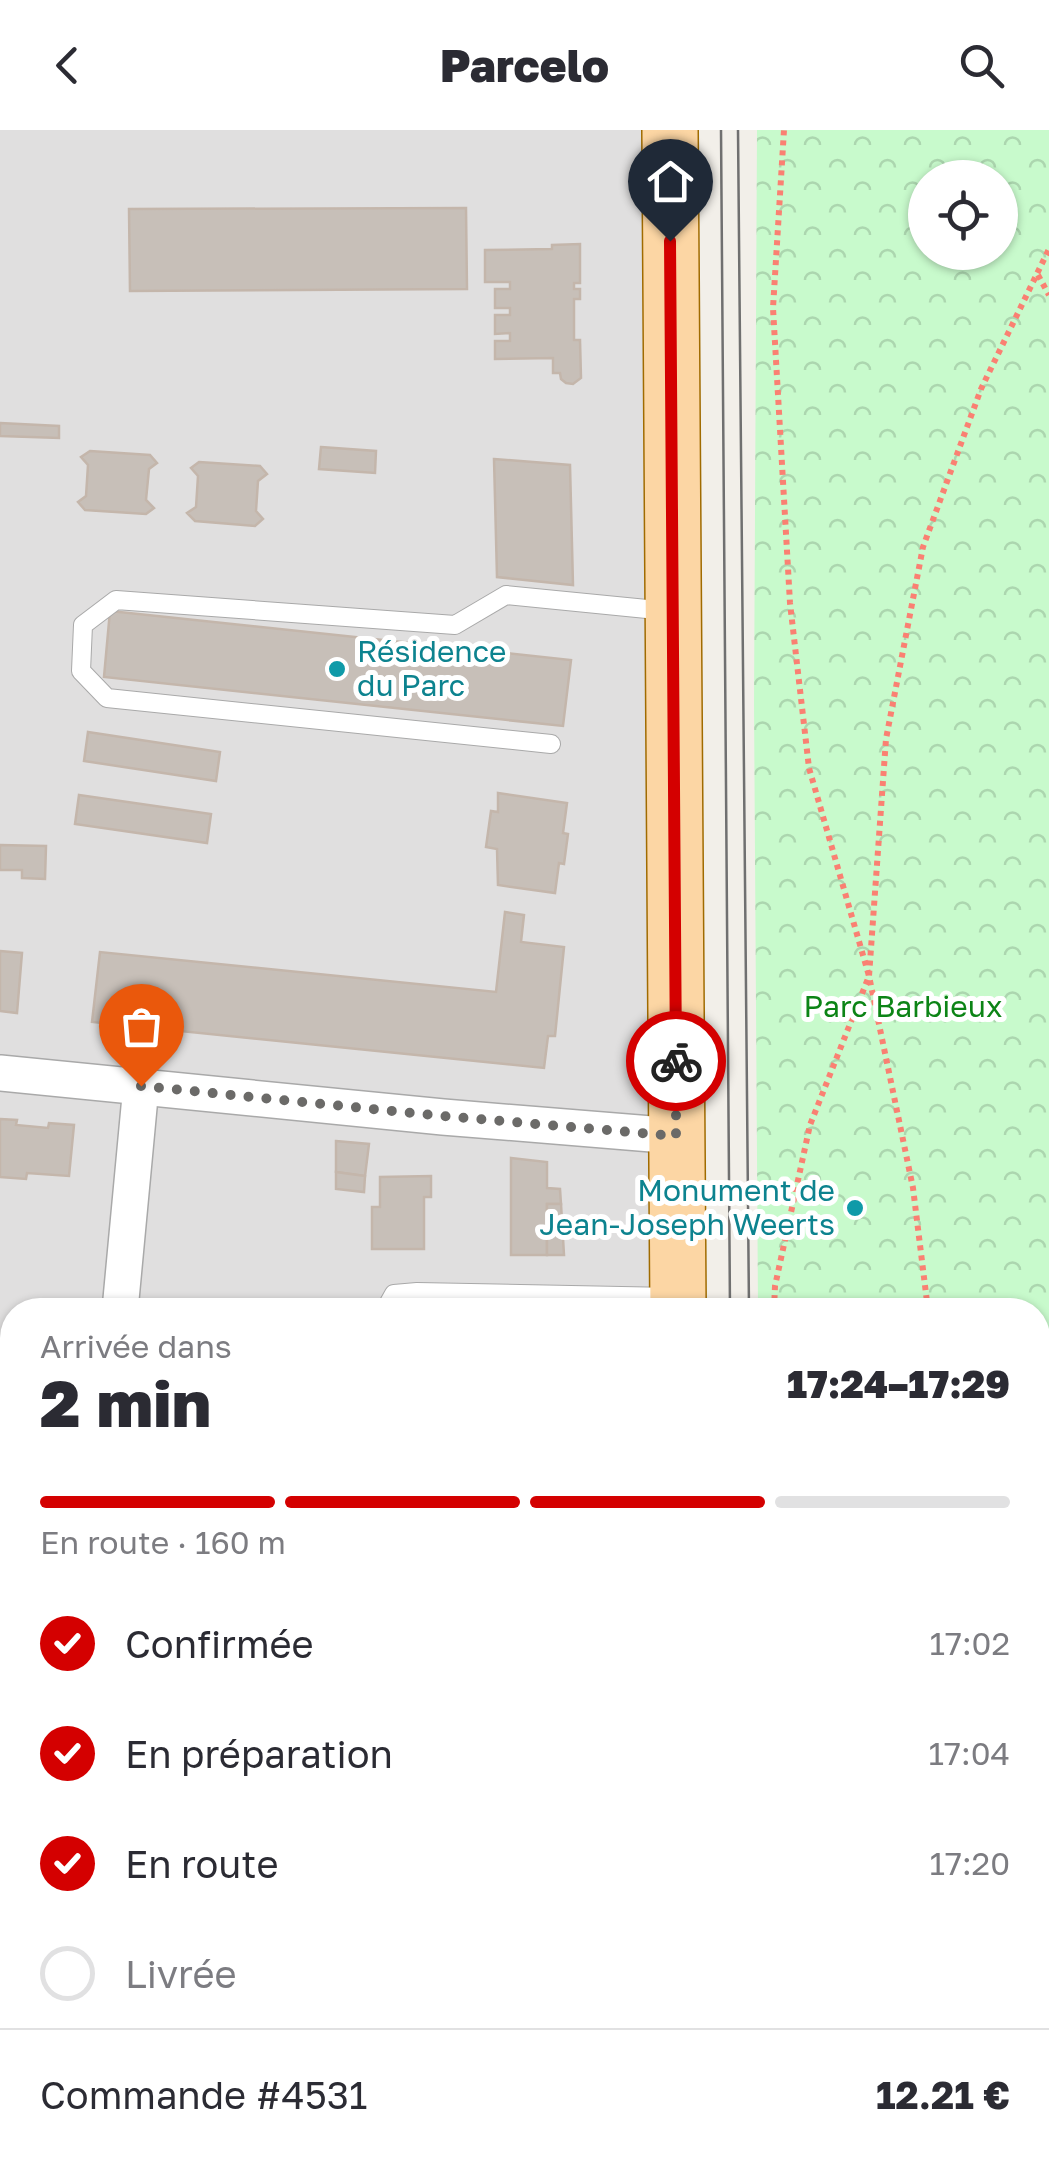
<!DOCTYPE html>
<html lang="fr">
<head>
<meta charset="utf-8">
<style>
	body { margin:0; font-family:"Golos Text",sans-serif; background:#f7f7f7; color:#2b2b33; height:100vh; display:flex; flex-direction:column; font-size:38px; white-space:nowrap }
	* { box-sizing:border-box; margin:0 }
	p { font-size:32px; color:#7c7c81 }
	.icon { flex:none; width:55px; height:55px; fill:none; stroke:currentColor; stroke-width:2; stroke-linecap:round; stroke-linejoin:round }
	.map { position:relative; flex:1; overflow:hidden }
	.side { position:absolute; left:0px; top:1168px; width:1050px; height:882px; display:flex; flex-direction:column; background:#fff; border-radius:40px 40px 0 0; box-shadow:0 2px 8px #0004 }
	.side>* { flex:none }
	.controls { position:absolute; left:908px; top:30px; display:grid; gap:20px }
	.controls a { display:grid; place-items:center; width:110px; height:110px; border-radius:50%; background:#fff; box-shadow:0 2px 8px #0004; font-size:50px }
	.pin { position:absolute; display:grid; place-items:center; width:85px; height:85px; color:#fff; margin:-102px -42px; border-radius:50% 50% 50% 0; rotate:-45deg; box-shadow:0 0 10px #0007 }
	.pin .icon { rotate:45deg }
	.courier { position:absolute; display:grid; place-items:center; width:100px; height:100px; margin:-50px; border:8px solid #d40000; border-radius:50%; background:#fff; color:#222; box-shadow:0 2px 12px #0007 }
	.summary em { font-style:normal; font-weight:800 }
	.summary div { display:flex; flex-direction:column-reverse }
	.summary { display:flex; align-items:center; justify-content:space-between; height:170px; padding:0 40px }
	h1 { font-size:65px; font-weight:800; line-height:75px }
	.bar { display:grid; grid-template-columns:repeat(4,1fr); gap:15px 10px; align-content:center; height:120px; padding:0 40px }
	.bar i { height:12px; border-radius:8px; background:#e1e1e2 }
	.bar .current { background:#d40000 }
	.bar p { grid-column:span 4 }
	.line { display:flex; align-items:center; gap:25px; padding:0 40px; border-top:2px solid #e1e1e2 }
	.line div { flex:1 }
	ol { padding:0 40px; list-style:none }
	li { display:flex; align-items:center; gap:30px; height:110px }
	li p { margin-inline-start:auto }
	li .icon { padding:10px; border-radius:50%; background:#d40000; color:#fff; stroke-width:4 }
	li:last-child { color:#7c7c81 }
	li i { width:55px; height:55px; border:5px solid #e1e1e2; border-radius:50% }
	header { display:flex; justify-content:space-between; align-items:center; height:130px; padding:0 40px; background:#fff; font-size:45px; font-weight:800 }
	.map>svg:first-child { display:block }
	.residential { fill:#e0dfdf }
	.park { fill:url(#park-crowns); fill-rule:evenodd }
	.building { fill:#c7bfb8; stroke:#c4b6ab; stroke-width:2.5 }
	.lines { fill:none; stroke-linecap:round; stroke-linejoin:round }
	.lane-casing { stroke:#a9a9a9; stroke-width:20 }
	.street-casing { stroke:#a9a9a9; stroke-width:38 }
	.primary-casing { stroke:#a06b00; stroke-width:58 }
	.path { stroke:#fa8072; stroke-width:6; stroke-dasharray:5 5; stroke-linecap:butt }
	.lane { stroke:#fff; stroke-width:18 }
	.street { stroke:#fff; stroke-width:35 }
	.primary { stroke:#fcd6a4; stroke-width:55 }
	.tram { stroke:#707070; stroke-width:2.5 }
	.done { stroke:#6b6a68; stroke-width:10; stroke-dasharray:0 18 }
	.route { stroke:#d40000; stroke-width:12 }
	.culture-dot { fill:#0f9aa8; stroke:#fff; stroke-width:4 }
	.labels { text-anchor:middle; stroke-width:10; stroke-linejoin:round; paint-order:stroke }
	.culture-label { font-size:30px; fill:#0d838f; stroke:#fff; text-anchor:start }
	.park-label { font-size:30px; fill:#0c8416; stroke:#fff }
</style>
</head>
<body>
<header><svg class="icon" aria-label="back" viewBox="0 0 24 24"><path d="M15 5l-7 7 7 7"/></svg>Parcelo<svg class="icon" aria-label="search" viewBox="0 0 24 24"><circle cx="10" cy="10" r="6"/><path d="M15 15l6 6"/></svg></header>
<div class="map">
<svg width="1049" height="2048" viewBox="0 0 1049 2048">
	<defs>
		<pattern id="park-crowns" width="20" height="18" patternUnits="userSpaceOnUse" patternTransform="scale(2.5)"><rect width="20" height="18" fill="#c8facc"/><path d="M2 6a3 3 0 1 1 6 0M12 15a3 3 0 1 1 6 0" fill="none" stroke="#acd6af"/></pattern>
	</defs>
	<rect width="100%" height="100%" fill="#f2efe9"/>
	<!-- residential -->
	<polygon class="residential" points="0,0 672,0 680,1180 12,1180 12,2038 685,2038 685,2048 0,2048"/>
	<!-- park -->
	<path class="park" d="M 757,0 L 1049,0 L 1049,2048 L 764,2048 L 764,2038 L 1038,2038 L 1038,1180 L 758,1180 L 754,574 ZM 925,48 L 1000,48 L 1000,122 L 925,122 Z"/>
	<!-- building -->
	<g class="building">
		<polygon points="466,78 467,159 130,161 129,79"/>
		<polygon points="580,114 580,153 574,153 574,159 580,159 580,169 574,169 574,210 580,210 581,248 573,254 566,253 561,249 560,243 553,243 553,228 495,229 495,211 510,211 510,203 495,204 495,185 510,185 510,178 495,178 495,159 510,159 510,152 485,152 485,120 552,119 552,115"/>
		<polygon points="0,293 59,296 59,308 0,306"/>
		<polygon points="321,317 376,321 375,343 319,339"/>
		<polygon points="90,321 150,325 157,333 149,339 146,370 154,378 146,384 85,380 78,372 86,366 88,335 81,327"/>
		<polygon points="494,329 570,335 573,455 497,447"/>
		<polygon points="199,332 260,336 267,344 258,351 256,381 263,389 255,396 195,391 187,383 196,377 198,346 191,338"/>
		<polygon points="110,481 571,530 563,596 104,547"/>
		<polygon points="88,602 220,622 216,651 84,631"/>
		<polygon points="498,663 567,673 563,703 568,704 564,734 559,733 555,763 498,755 497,719 486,717 491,681 498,682"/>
		<polygon points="79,665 211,684 207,713 75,694"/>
		<polygon points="0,715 46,716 45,749 22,748 22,740 0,740"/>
		<polygon points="505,782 524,785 521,812 564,817 555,906 548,906 544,938 92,892 100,822 496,862"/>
		<polygon points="0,821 22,823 17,883 0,881"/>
		<polygon points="0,989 17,990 16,995 48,998 49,993 74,995 69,1046 27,1043 26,1049 0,1047"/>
		<polygon points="336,1011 369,1014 365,1046 336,1042"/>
		<polygon points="511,1028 547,1032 547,1058 560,1059 561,1074 547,1074 547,1125 511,1125"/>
		<polygon points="336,1042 365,1046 364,1062 336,1059"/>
		<polygon points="431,1046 431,1067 424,1067 424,1119 372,1119 372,1077 380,1077 380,1047"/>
		<polygon points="547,1074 561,1074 564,1125 547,1125"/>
		<polygon points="12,1535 12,1582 0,1582 0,1536"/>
		<rect x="549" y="2038" width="61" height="10"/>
	</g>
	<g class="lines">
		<!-- lane casing -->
		<g class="lane-casing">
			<g id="lane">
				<polyline points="551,614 107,568 81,541 83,495 116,470 455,495 506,465 667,481"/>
				<polyline points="385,1180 394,1164 417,1162 672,1167"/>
			</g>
		</g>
		<!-- street casing -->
		<g class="street-casing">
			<g id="street">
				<polyline points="0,943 443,987 676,1006"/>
				<polyline points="120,1180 141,956"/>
				<polyline points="0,1242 12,1235"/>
				<polyline points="0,1294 12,1286"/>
				<polyline points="0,1693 12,1693"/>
				<polyline points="146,2048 149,2038"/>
			</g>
		</g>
		<!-- primary casing -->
		<g class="primary-casing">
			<g id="primary">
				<polyline points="670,0 678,1180"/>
				<polyline points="687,2038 687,2048"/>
			</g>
		</g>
		<!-- path -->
		<g class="path">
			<polyline points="1038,145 1049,165"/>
			<polyline points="774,1180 775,1156 810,995 869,846 809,638 790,473 773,178 784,0"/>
			<polyline points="928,1180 913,1058 869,846 886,609 923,417 981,259 1049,119"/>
			<polyline points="1038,1209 1049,1209"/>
			<polyline points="1038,1871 1049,1853"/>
			<polyline points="1008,2038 1009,2048"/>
			<polyline points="815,2048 817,2038"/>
			<polyline points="906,2048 913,2038"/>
		</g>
		<!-- lane -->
		<use href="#lane" class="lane"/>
		<!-- street -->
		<use href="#street" class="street"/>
		<!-- primary -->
		<use href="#primary" class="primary"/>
		<!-- tram -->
		<g class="tram">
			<polyline points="721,0 730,1180"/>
			<polyline points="738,0 749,1180"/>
			<polyline points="738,2038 738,2048"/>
			<polyline points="757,2038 757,2048"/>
		</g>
	</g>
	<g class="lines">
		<!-- done -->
		<polyline class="done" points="141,956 443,986 676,1006 676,931"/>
		<!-- route -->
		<polyline class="route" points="670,111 676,931"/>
	</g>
	<!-- markers -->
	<g class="culture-dot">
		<circle cx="337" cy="539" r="10"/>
		<circle cx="855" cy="1078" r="10"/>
	</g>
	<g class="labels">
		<!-- culture labels -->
		<g class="culture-label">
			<text x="357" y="532">Résidence<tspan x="357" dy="34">du Parc</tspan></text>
			<text x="835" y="1071" text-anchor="end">Monument de<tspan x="835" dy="34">Jean-Joseph Weerts</tspan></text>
		</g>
		<!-- park labels -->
		<g class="park-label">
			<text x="903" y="887">Parc Barbieux</text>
		</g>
	</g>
</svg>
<div class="controls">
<a><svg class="icon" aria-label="locate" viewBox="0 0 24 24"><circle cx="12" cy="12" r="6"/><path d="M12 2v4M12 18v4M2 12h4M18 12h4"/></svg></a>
</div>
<div class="pin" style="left:141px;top:956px;background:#ea580c"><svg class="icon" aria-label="bag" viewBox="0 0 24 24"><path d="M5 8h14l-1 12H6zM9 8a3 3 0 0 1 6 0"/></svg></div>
<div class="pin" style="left:670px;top:111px;background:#1f2937"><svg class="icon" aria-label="home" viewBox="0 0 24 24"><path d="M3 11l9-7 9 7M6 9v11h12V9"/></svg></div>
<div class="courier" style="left:676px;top:931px"><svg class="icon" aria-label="bike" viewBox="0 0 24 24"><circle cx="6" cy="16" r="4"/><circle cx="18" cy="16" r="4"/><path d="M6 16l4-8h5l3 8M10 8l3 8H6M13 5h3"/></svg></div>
<section class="side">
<div class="summary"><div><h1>2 min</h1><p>Arrivée dans</p></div><em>17:24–17:29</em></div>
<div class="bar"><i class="current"></i><i class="current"></i><i class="current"></i><i></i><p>En route · 160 m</p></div>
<ol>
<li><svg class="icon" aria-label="check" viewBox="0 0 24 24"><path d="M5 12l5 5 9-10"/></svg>Confirmée<p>17:02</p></li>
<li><svg class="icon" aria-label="check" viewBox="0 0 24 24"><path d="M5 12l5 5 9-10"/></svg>En préparation<p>17:04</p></li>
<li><svg class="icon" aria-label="check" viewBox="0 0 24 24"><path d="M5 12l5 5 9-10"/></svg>En route<p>17:20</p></li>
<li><i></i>Livrée</li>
</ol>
<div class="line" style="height:130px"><div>Commande #4531</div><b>12.21 €</b></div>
</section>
</div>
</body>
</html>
